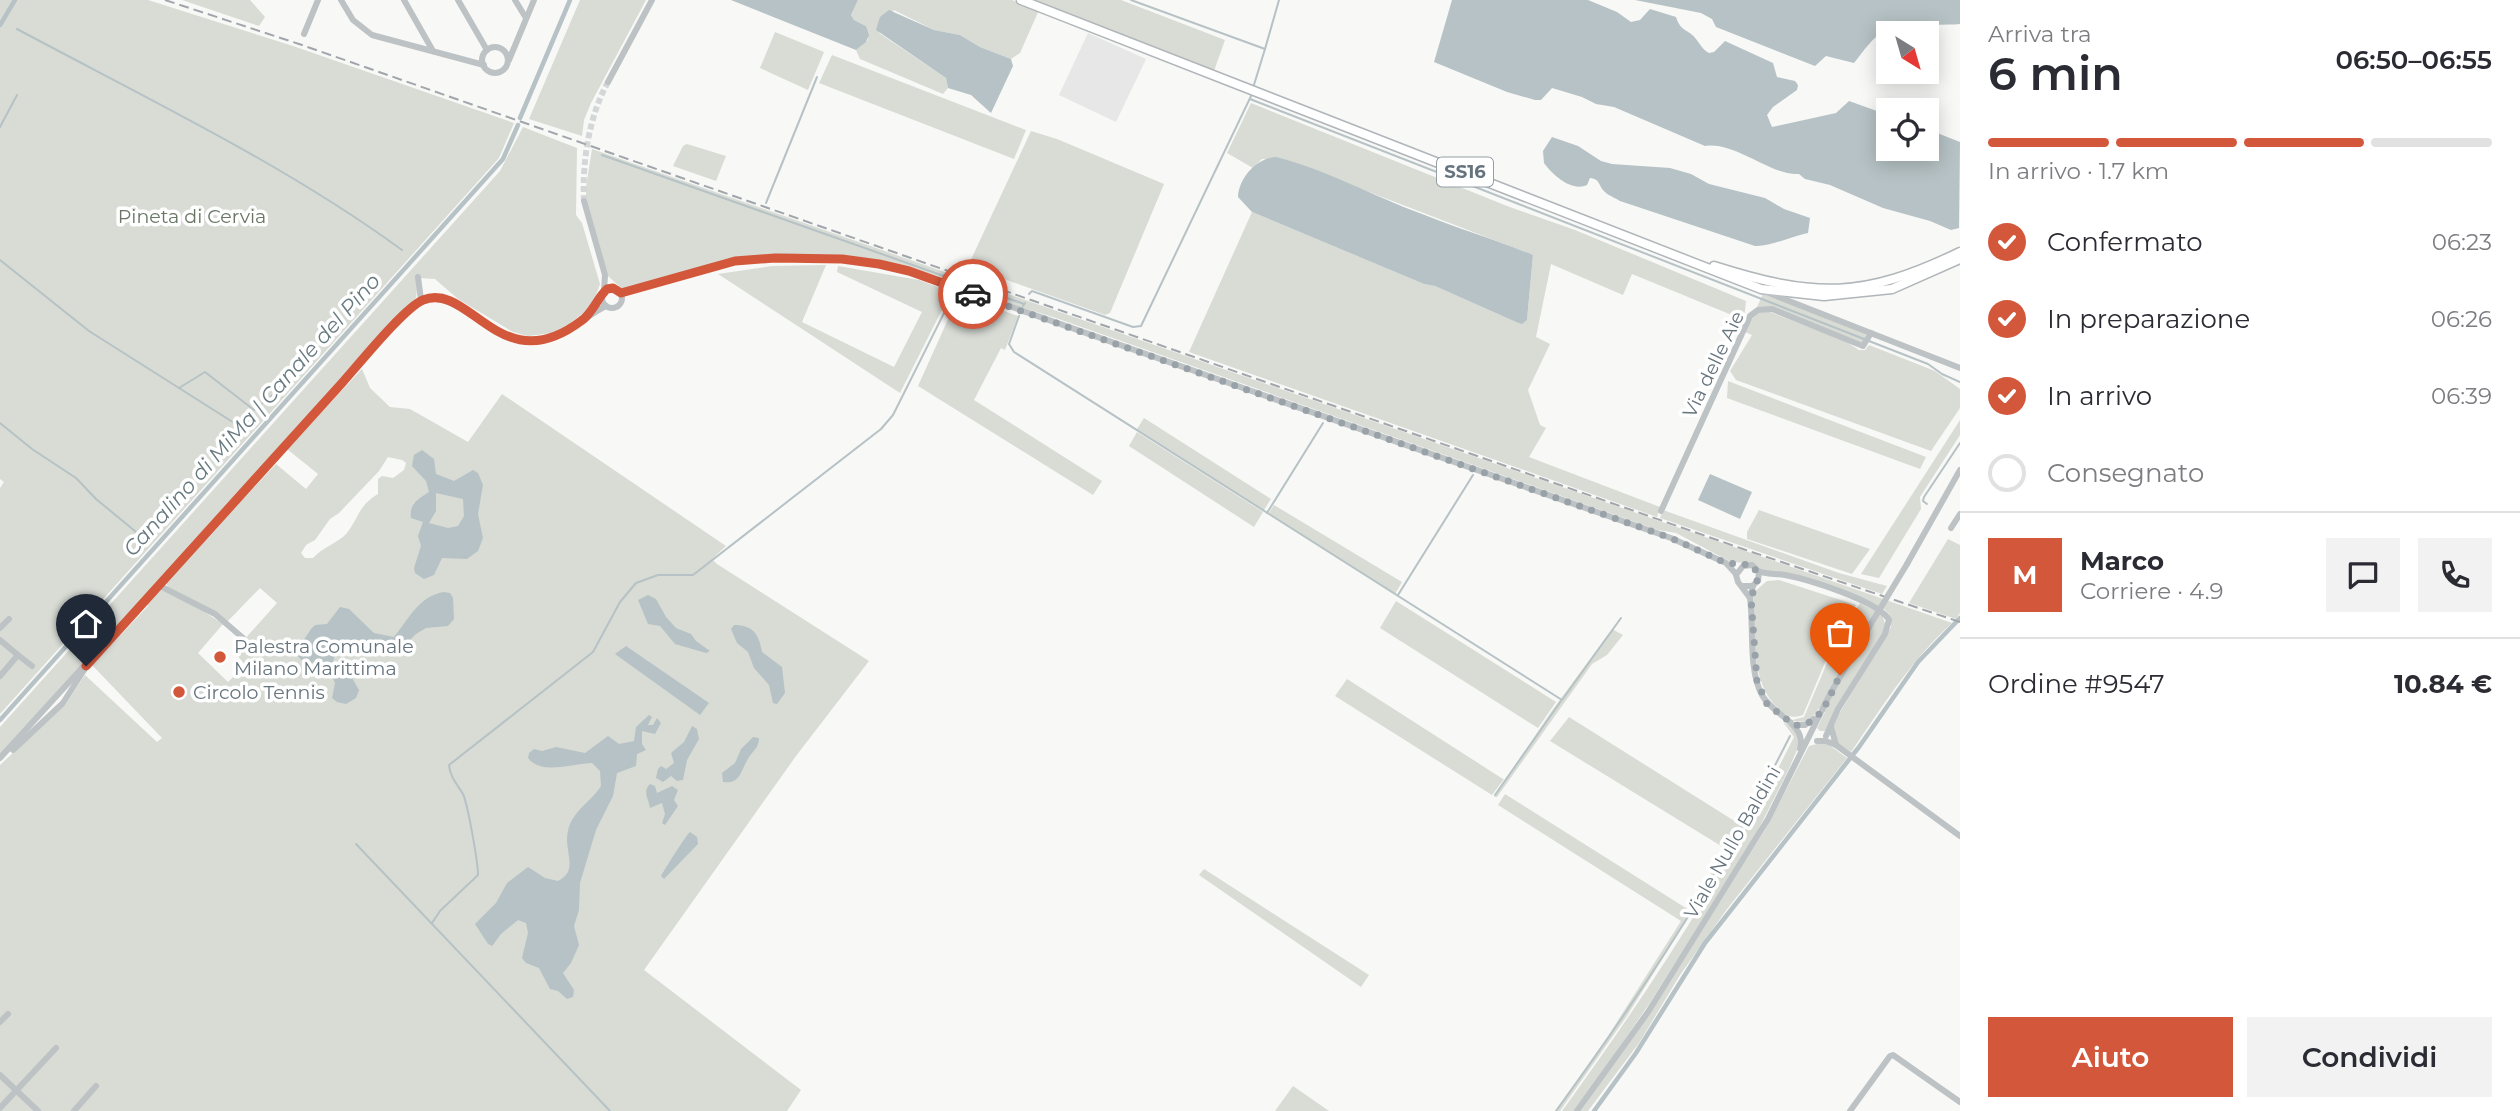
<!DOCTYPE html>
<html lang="it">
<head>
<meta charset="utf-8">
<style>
	body { margin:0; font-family:Montserrat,sans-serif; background:#f2f2f3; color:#2b2b33; height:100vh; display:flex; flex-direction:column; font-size:26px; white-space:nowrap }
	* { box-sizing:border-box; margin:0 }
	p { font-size:23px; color:#7c7c81 }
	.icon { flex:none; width:38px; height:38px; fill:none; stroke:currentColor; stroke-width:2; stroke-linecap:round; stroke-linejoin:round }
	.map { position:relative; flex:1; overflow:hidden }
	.sheet { display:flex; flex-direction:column; background:#fff; width:560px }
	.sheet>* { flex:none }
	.needle { width:46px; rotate:143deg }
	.tools { position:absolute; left:1876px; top:21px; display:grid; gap:14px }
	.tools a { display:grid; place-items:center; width:63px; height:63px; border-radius:0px; background:#fff; box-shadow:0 4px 18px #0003; font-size:35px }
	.pin { position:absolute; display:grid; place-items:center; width:60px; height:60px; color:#fff; margin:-72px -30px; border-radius:50% 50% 50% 0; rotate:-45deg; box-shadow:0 0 7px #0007 }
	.pin .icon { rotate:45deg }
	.courier { position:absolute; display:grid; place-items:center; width:70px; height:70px; margin:-35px; border:5px solid #d3583b; border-radius:50%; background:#fff; color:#222; box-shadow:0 2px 9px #0007 }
	.summary em { font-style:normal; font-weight:600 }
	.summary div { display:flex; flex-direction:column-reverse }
	.summary { display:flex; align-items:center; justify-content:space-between; height:119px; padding:0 28px }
	h1 { font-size:46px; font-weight:600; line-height:52px }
	.bar { display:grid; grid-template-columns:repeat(4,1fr); gap:10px 7px; align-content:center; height:84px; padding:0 28px }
	.bar i { height:9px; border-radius:5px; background:#e1e1e2 }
	.bar .on { background:#d3583b }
	.bar p { grid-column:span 4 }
	.line { display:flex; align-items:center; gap:18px; padding:0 28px; border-top:2px solid #e1e1e2 }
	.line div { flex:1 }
	.round { display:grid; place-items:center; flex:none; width:74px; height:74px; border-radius:0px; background:#f2f2f3 }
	ol { padding:0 28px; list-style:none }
	li { display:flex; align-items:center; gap:21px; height:77px }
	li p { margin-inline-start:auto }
	li .icon { padding:7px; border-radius:50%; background:#d3583b; color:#fff; stroke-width:4 }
	li:last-child { color:#7c7c81 }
	li i { width:38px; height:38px; border:4px solid #e1e1e2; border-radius:50% }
	.primary-button { display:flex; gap:14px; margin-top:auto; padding:14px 28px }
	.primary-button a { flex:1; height:80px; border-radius:0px; background:#d3583b; color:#fff; font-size:28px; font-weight:600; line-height:80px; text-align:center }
	.primary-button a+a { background:#f2f2f3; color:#2b2b33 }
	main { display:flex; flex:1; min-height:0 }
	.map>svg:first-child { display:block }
	.built { fill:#e6e7e6 }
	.green { fill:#d8dcd5; fill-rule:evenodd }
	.water { fill:#b6c2c5; fill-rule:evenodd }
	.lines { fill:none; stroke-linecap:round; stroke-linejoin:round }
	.stream { stroke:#b6c2c5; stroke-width:2 }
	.canal { stroke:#b6c2c5; stroke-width:4.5 }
	.minor-tunnel { stroke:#d4d7d8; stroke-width:6; stroke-dasharray:6 3; stroke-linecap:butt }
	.major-casing { stroke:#b1b6ba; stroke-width:11 }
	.minor { stroke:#bdc2c5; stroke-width:6 }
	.major { stroke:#fff; stroke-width:8 }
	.rail { stroke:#a0a6ab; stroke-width:2; stroke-dasharray:10 5; stroke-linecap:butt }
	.minor-bridge { stroke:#bdc2c5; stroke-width:6 }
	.done { stroke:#99a2a8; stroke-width:7; stroke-dasharray:0 12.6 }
	.route { stroke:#d3583b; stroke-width:9 }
	.poi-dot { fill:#d3583b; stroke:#fff; stroke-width:2.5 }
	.labels { text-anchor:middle; stroke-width:7; stroke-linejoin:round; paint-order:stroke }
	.shield { fill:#fff; stroke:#949ea5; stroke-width:2 }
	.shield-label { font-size:18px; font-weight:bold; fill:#66747e }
	.park-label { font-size:19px; fill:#687664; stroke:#fff }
	.street-label { font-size:19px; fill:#66747e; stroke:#fff }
	.poi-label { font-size:19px; fill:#66747e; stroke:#fff; text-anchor:start }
	.water-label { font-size:21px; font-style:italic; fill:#66797f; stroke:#fff }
</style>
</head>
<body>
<main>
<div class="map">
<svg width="1960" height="1111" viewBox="0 0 1960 1111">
	<rect width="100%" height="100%" fill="#f8f8f6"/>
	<!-- built -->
	<polygon class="built" points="1088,33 1146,59 1116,122 1059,95"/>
	<!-- green -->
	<g class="green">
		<polygon points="0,0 148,0 293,46 514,123 499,158 0,714 0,488 4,482 0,479"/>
		<polygon points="182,0 250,0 265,17 259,26"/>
		<polygon points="580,0 646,0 591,103 584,120 582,136 529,119"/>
		<polygon points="858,0 1012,0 1039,10 1020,53 1011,59 980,47 960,35 934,30 894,10 879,33 946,78 948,88 943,94 860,59 856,50 868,40 866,26 854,20 851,15"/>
		<polygon points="1034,0 1121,0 1225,40 1214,71"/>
		<polygon points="775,32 824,52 808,90 760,68"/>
		<polygon points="832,55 1026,130 1014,159 819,83"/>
		<polygon points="1251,103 1507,206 1575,230 1746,301 1744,320 1632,274 1623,295 1551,264 1536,337 1550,344 1528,390 1540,425 1546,428 1529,457 1660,507 1657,517 1189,352 1252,212 1424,284 1435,286 1516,322 1527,320 1533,255 1283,159 1262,159 1253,168 1227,153"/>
		<polygon points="523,127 577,148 576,215 582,223 600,284 592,306 569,324 552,333 528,336 513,332 458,299 435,279 418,278 416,298 0,755 0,727 500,171"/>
		<polygon points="1031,131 1057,139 1164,184 1110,313 1105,315 968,266"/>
		<polygon points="687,144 726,156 716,181 673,166 683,146"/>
		<path d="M 592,149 L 1952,623 C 1910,661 1883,706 1851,752 L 1836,742 L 1832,729 L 1839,714 L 1891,627 L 1889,614 L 1884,609 L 1855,596 L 1767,572 L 1746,563 L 1731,562 L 1676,533 L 1658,530 L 1053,317 L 874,261 L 802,254 L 735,260 L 623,290 L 608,276 L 586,201 L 586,187 Z"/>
		<polygon points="826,265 802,322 894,367 922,312 837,272 838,266 919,280 951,292 900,393 718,274 772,266"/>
		<polygon points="1763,294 1866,333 1864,343 1775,309 1757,307"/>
		<polygon points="959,295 1018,316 1005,350 1001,348 974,400 1102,481 1093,495 918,386"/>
		<path d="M 1767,311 L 1845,341 L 1859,350 L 1865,350 L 1869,345 L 1935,371 L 1960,389 L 1960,408 L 1931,451 L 1736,380 L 1730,371 L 1752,335 L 1745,332 C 1750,321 1754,312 1767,311 Z"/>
		<path d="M 362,369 L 370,388 L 390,407 L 410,409 L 468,442 L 502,394 L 726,546 L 712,559 L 717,564 L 869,661 L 796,756 L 644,970 L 801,1090 L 787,1111 L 0,1111 L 0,765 L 66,704 L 85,675 L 157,742 L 162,738 L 92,665 L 148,606 L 147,603 L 159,589 L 200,609 L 223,624 L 198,653 L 228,682 L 245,665 L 234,651 L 277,603 L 260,588 L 227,622 L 216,612 L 168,587 L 165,581 L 242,497 L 244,498 L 276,464 L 306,489 L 318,474 L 287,449 ZM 388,457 L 402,460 L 406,463 L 404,470 L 393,478 L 382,476 L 378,479 L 378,494 C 357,507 360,517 346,534 C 339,542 323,547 313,558 L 305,558 L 301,553 L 306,545 L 315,540 L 330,519 L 339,513 L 379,471 Z"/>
		<polygon points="1728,381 1926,457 1920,469 1727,398"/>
		<polygon points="1144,418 1271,499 1264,510 1137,429"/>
		<polygon points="1960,420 1960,435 1920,497 1921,509 1879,578 1861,574"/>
		<polygon points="1137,432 1263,512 1254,527 1129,446"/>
		<polygon points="1274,505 1402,582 1395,594 1269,513"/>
		<polygon points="1663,510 1839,573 1887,586 1882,594 1660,518"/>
		<polygon points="1759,510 1870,549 1852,574 1747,539 1747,532"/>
		<polygon points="1948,539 1960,545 1960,613 1956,619 1909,603"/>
		<path d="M 1779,580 L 1856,605 L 1834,641 L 1803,715 C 1793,719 1786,716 1779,709 C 1749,683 1756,632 1753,593 L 1767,581 Z"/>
		<polygon points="1396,601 1556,702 1538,728 1380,628"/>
		<polygon points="1860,603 1882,614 1886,627 1825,731 1820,731 1817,728 1825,712 1819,708 1809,722 1791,721 1787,717 1792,720 1804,717 1833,649"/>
		<polygon points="1612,629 1623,635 1607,655 1592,664 1497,797 1494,797 1551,712"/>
		<polygon points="1347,679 1503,779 1504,779 1492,795 1335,696"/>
		<polygon points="1569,717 1744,827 1627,1016 1560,1111 1555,1111 1608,1036 1681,921 1498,805 1505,794 1689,910 1726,849 1550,741"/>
		<path d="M 1783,722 L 1795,729 L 1800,743 L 1788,771 L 1755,836 L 1649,1004 L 1575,1111 L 1562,1111 C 1648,993 1729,868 1794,737 Z"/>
		<polygon points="1825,742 1847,758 1727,909 1680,975 1639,1043 1588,1111 1581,1111 1645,1019 1765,830 1809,746"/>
		<polygon points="1204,869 1369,975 1361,987 1199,875"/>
		<polygon points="1293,1086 1329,1111 1275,1111"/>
	</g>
	<!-- water -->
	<g class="water">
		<polygon points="731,0 858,0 851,15 854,20 866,26 869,35 866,42 856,50"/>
		<path d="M 1452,0 L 1588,0 L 1617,12 L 1631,22 L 1640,20 L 1650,9 L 1676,17 C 1681,33 1689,29 1696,39 C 1701,45 1702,49 1709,53 L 1714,52 L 1725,41 L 1773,63 L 1777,77 L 1795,81 L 1798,85 L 1797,90 L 1773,107 L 1767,115 L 1772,127 L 1836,113 L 1849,101 L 1888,115 L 1888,149 L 1927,149 L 1927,129 L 1960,142 L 1959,228 L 1951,230 L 1930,221 L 1883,208 L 1830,185 L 1805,179 L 1799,174 C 1771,176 1735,141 1705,146 L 1614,107 L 1596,104 L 1582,97 L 1552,88 L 1541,100 L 1535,100 L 1507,92 L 1434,62 Z"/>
		<path d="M 1635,0 L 1960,0 L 1960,24 C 1938,26 1906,22 1886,30 C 1873,36 1863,52 1854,63 L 1826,56 L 1815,66 L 1716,27 L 1712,19 L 1701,13 Z"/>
		<polygon points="889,10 934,30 960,35 980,47 1011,59 1013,66 991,113 971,95 948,88 946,78 876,30 880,17"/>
		<path d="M 1552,137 L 1578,146 L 1601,161 L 1612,164 L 1670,168 L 1691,174 L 1709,184 L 1765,198 L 1784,209 L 1810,218 L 1808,233 C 1792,236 1770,247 1755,246 L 1620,201 C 1616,198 1609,196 1605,192 C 1598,186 1601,179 1590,178 L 1587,185 C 1571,192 1553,175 1544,163 L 1543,151 Z"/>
		<path d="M 1276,157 C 1327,170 1373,196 1422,214 C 1459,229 1497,240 1533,255 L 1527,320 L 1522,324 L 1516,322 L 1435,286 L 1424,284 L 1252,212 L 1238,197 C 1239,177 1257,158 1276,157 Z"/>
		<path d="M 422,450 L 434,459 L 436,474 L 454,481 L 473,470 L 478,473 L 483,485 L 478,514 L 483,538 L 478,551 L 467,559 L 442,558 L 434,575 L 424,579 L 415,573 L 414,568 L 421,546 L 418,536 L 423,522 L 411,518 C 409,504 418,499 429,492 L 426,481 L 412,466 L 414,455 ZM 436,493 L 463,499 L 464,516 L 458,526 L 448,528 L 429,523 L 436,511 Z"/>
		<polygon points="1710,474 1752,492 1740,519 1698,500"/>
		<path d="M 443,592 L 450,593 L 453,598 L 454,619 L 448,626 L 426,628 L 416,634 L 395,654 C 371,655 363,638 335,654 L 332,667 L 352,678 L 359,690 L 356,698 L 346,704 L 337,702 L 332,698 L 335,683 C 330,668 319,661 303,662 L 295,653 L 311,629 L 315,625 L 327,624 L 340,607 L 349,609 L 374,633 L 394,637 C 409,619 418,597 443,592 Z"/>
		<polygon points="648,595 656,599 666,617 676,628 691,634 696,641 710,651 706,653 675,644 660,626 648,624 638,600"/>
		<path d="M 734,625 C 753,625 759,634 762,652 L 782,667 L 785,693 L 777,704 L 773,703 L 769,685 L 754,668 L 748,652 L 737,643 L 731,629 Z"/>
		<polygon points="626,646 709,703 700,715 615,654"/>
		<path d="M 649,715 L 652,717 L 648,725 L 653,725 L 657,718 L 661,723 L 655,734 L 642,731 L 642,744 L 646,750 L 637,754 L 636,766 L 617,773 L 613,796 L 596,830 L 580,883 L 579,910 L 574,926 L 579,945 L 571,963 L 563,973 L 574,990 L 573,997 L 567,999 L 558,991 L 550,989 L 539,968 L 526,963 L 522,958 L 528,933 L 526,923 L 518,920 L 501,934 L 492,946 L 488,944 L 475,924 L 496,903 L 507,883 L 528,867 L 545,878 L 558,881 C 580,870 563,851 568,831 C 572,811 591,802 601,786 L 600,771 L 592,763 C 574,763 542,776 528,758 L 529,753 L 534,749 L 542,751 L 556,747 L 585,753 L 608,736 L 619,744 L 634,741 L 636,727 Z"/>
		<polygon points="692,726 697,729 699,739 687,760 683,780 677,781 671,776 663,782 656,778 658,769 661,766 666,769 674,763 671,753 684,742"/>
		<path d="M 753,737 L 759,738 C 759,747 754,750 749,757 C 741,769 741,785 723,782 L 722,773 L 735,763 L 741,749 Z"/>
		<path d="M 650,784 L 655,786 L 657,793 L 672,786 L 678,790 L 674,800 L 678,806 L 665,825 L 662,823 L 665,814 L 662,803 L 650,808 C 649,799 642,792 650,784 Z"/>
		<path d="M 690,832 L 697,837 L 698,844 L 664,879 L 661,876 C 663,872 686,835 690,832 Z"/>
	</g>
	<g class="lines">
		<!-- stream -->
		<g class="stream">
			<polyline points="1131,0 1265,49 1279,0"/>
			<path d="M 17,29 C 144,97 286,165 402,250"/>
			<polyline points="1253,88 1265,49"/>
			<polyline points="1250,99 1864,339"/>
			<polyline points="0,127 17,95"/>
			<polyline points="602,155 958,281"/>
			<polyline points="766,203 817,77"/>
			<polyline points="0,260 89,331 239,426"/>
			<polyline points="958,284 959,281 1024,304"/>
			<polyline points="1029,294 1032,291 1133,327 1141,326 1252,94"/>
			<polyline points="1023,306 1025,303"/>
			<polyline points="1019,316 1009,344 1014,352 1562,700 1621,618"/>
			<polyline points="1869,341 1928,364 1942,374 1960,382"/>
			<polyline points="179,388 205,372 254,410 274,394"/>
			<polyline points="0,423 32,449 76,478 96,499 141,536"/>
			<polyline points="1927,504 1923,501 1924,497 1960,443"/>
			<polyline points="1267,513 1323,423"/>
			<polyline points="1398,595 1473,475"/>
			<polyline points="1495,795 1561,701"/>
			<polyline points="356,844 610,1111"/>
			<path d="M 432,923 L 440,911 L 478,875 C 478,863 468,805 463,794 C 457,784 450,777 449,765 L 593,652 L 620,602 L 636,583 L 658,575 L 693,575 L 881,429 L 893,415 L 956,289"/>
			<path d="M 1556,1111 C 1643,992 1724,868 1790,736"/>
		</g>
		<!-- canal -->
		<g class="canal">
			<polyline points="0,25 15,0"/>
			<polyline points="520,118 570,0"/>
			<polyline points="0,720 503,159 518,125"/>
			<polyline points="1594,1111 1636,1053 1705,943 1859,747 1918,662 1960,618"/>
		</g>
		<!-- minor-tunnel -->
		<path class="minor-tunnel" d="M 584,201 C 582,162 589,116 608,82"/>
		<!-- major casing -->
		<g class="major-casing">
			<g id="major">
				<polyline points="1021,0 1761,289 1824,296 1892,289 1960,259"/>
				<path d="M 1714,266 C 1815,298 1863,299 1960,252"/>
			</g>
		</g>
		<!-- minor -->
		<g class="minor">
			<polyline points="341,0 353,20 372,35 484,65"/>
			<polyline points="404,0 433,51"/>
			<polyline points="458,0 487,50"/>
			<polyline points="515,0 526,18"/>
			<polyline points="304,34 318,0"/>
			<circle cx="495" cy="60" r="13"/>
			<polyline points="509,60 534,0"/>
			<polyline points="608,82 652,0"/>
			<polyline points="584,201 605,275 604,291"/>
			<polyline points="418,277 421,300"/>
			<circle cx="612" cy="298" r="10"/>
			<polyline points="1766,292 1960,368"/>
			<path d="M 621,293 C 659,283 697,268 736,261 C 792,251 854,259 909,271 L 1671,538 L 1726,563 L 1736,574"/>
			<polyline points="1661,511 1750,316 1758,310 1772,309 1863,346 1871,333"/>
			<polyline points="1951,528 1960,514"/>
			<polyline points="1907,564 1960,470"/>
			<path d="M 1758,571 C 1767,575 1775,573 1785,575 C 1807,579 1879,601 1889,620 L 1885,634 L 1838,709 L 1826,736"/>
			<polyline points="158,585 215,614 243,638"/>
			<polyline points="1743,586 1752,586 1758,581 1759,572 1752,565 1743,566 1736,575 1738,582 1750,598"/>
			<path d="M 1753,586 L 1750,598 C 1754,626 1748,670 1762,695 C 1773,716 1807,723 1800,749"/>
			<polyline points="0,628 9,619"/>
			<polyline points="0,640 18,655 0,676"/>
			<polyline points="18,655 32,666"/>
			<polyline points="1794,725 1805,725 1814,719"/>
			<polyline points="1817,741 1826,741 1836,745 1831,727"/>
			<polyline points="1836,745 1960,836"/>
			<polyline points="13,750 63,703 86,667"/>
			<path d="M 0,758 L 370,352 C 383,338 406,306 423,300 C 452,288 497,343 535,342 C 562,341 583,317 606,306"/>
			<polyline points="0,1022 8,1014"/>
			<polyline points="0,1075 38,1111"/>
			<polyline points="0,1108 56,1048"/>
			<polyline points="74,1111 96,1086"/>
			<polyline points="1577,1111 1648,1012 1768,819 1830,694 1869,627"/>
			<polyline points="1850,1111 1890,1056 1893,1055 1960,1102"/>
		</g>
		<!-- major -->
		<use href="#major" class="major"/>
		<!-- rail -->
		<polyline class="rail" points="165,0 299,44 1743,549 1960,622"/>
		<!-- minor-bridge -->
		<polyline class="minor-bridge" points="1869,627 1907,564"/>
	</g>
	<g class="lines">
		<!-- done -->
		<path class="done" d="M 973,294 L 1671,538 L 1726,563 L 1752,565 L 1759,575 L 1751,598 L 1757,681 L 1767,704 L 1794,725 C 1821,728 1830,694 1840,675"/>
		<!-- route -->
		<path class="route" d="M 86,666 C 171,571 257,477 342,383 C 359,364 404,308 423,300 C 470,281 500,382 581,321 C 593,313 597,298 607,289 L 613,288 L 621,293 L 735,261 L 775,258 L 842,259 L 879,264 L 909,271 L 973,294"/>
	</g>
	<!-- markers -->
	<g class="poi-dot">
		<circle cx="220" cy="657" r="7"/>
		<circle cx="179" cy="692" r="7"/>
	</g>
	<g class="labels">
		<!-- shield labels -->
		<rect class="shield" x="1437" y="157.5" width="56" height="29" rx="5"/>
		<g class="shield-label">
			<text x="1465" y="178">SS16</text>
		</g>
		<!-- park labels -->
		<g class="park-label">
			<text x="192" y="223">Pineta di Cervia</text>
		</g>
		<!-- street labels -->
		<g class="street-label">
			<text transform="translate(1713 364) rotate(-64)" y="7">Via delle Aie</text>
			<text transform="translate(1732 842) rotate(-60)" y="7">Viale Nullo Baldini</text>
		</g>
		<!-- poi labels -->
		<g class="poi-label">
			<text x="234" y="653">Palestra Comunale<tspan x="234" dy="22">Milano Marittima</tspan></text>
			<text x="193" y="699">Circolo Tennis</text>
		</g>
		<!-- water labels -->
		<g class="water-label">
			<text transform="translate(252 415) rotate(-48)" y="7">Canalino di MiMa | Canale del Pino</text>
		</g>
	</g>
</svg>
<div class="tools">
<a><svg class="needle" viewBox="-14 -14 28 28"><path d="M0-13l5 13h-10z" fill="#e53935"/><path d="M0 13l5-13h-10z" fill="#7c7c81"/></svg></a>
<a><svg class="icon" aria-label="locate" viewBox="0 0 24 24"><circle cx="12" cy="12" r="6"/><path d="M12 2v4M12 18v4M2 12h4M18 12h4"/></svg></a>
</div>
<div class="pin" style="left:1840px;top:675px;background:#ea580c"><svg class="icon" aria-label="bag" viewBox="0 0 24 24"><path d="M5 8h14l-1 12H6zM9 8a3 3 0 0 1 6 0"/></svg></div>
<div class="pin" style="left:86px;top:666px;background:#1f2937"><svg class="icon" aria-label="home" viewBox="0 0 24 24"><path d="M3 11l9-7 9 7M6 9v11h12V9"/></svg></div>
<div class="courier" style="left:973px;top:294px"><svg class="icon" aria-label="car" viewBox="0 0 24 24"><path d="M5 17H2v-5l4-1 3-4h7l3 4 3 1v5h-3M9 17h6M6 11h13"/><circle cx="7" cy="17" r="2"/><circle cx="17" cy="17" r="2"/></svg></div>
</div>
<section class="sheet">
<div class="summary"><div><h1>6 min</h1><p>Arriva tra</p></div><em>06:50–06:55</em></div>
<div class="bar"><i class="on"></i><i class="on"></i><i class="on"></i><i></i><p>In arrivo · 1.7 km</p></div>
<ol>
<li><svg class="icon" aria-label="check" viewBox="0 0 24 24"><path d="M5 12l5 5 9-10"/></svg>Confermato<p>06:23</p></li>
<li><svg class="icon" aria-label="check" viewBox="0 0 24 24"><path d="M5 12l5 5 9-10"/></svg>In preparazione<p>06:26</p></li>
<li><svg class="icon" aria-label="check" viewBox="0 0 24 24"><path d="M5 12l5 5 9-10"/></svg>In arrivo<p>06:39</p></li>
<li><i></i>Consegnato</li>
</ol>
<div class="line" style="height:126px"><b class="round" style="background:#d3583b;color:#fff">M</b><div><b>Marco</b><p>Corriere · 4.9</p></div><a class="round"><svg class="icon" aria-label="chat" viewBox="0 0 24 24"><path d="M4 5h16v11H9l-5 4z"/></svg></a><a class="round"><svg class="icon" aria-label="phone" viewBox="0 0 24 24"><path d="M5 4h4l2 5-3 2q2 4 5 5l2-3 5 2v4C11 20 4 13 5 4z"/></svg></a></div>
<div class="line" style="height:91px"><div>Ordine #9547</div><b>10.84 €</b></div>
<div class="primary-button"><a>Aiuto</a><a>Condividi</a></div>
</section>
</main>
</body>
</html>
